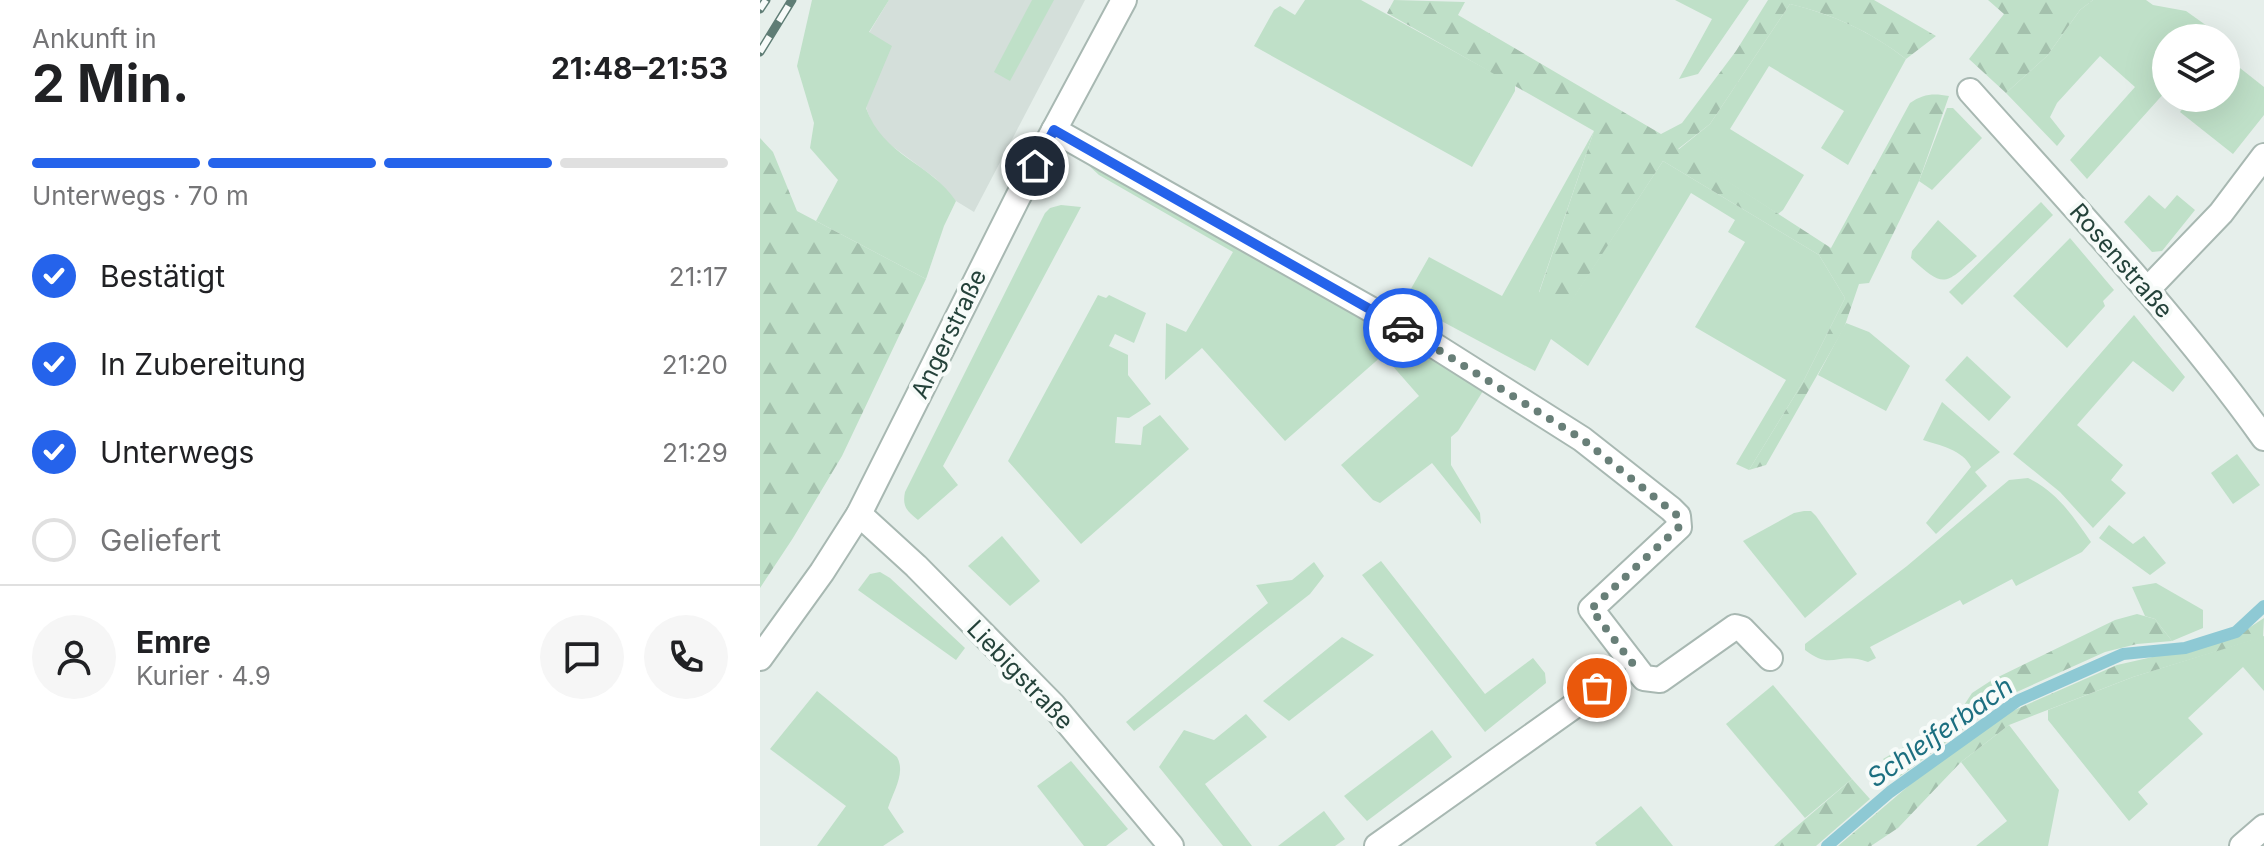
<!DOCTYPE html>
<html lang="de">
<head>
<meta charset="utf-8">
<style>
	body { margin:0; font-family:Inter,sans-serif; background:#f6f6f6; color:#202124; height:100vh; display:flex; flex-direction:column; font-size:30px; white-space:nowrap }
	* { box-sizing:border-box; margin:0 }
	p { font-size:26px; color:#757577 }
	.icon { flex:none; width:44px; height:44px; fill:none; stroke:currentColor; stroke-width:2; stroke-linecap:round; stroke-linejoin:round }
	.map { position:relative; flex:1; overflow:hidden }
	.side { display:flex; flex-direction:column; background:#fff; width:760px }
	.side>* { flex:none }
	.controls { position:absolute; left:1392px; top:24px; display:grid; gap:16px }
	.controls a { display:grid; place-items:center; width:88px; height:88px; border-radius:50%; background:#fff; box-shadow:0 8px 32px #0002; font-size:40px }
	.pin { position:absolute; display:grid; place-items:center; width:68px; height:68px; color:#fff; margin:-34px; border:4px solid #fff; border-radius:50%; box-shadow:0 2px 8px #0007 }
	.courier { position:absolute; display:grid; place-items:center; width:80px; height:80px; margin:-40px; border:6px solid #2563eb; border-radius:50%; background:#fff; color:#222; box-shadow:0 2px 10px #0007 }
	.summary em { font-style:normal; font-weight:700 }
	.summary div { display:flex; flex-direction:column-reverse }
	.summary { display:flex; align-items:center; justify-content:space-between; height:136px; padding:0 32px }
	h1 { font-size:52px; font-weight:700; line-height:60px }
	.bar { display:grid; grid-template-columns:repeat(4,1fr); gap:12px 8px; align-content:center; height:96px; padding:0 32px }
	.bar i { height:10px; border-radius:6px; background:#e0e0e0 }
	.bar .selected { background:#2563eb }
	.bar p { grid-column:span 4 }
	.line { display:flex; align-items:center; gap:20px; padding:0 32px; border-top:2px solid #e0e0e0 }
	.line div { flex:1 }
	.round { display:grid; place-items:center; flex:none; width:84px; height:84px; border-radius:42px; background:#f6f6f6 }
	ol { padding:0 32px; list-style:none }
	li { display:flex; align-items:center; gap:24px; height:88px }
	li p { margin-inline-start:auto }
	li .icon { padding:8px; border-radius:50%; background:#2563eb; color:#fff; stroke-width:4 }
	li:last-child { color:#757577 }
	li i { width:44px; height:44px; border:4px solid #e0e0e0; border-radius:50% }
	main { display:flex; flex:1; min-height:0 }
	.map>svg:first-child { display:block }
	.built { fill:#d4dfda }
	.green { fill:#bfe0c8 }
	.forest { fill:url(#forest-firs) }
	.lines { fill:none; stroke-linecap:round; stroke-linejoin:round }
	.stream { stroke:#8ec9d4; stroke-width:12 }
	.minor-casing { stroke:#a8b8b2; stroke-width:28 }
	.minor { stroke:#fff; stroke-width:24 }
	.rail-casing { stroke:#5f7d75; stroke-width:9 }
	.rail { stroke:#f7fbf9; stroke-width:6; stroke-dasharray:18; stroke-linecap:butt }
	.done { stroke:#687f78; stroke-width:8; stroke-dasharray:0 14.4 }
	.route { stroke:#2563eb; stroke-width:10 }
	.labels { text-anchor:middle; stroke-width:8; stroke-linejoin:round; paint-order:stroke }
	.street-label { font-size:24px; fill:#24423a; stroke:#f7fbf9 }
	.water-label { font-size:26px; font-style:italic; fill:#1c6f80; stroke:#f7fbf9 }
</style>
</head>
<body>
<main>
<section class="side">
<div class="summary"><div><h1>2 Min.</h1><p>Ankunft in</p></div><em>21:48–21:53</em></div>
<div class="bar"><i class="selected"></i><i class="selected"></i><i class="selected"></i><i></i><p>Unterwegs · 70 m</p></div>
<ol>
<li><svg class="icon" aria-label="check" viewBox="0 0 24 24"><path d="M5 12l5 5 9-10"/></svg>Bestätigt<p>21:17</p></li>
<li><svg class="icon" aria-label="check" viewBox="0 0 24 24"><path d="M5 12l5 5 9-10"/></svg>In Zubereitung<p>21:20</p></li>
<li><svg class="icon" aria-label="check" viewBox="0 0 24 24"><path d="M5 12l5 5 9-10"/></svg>Unterwegs<p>21:29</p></li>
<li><i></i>Geliefert</li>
</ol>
<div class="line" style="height:144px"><a class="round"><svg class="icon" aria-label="person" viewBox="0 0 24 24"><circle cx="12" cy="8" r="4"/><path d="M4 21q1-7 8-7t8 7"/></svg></a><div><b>Emre</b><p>Kurier · 4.9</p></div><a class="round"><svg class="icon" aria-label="chat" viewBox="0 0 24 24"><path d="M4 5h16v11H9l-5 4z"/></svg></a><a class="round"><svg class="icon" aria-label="phone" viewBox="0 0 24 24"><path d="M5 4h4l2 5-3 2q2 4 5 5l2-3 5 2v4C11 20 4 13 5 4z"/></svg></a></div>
</section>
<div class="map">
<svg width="1504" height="846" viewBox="0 0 1504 846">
	<defs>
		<pattern id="forest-firs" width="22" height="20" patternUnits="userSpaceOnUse" patternTransform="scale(2)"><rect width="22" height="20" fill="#bfe0c8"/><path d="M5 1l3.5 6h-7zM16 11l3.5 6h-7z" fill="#a4c1ad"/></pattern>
	</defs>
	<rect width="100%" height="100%" fill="#e6efeb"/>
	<!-- built -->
	<polygon class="built" points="129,0 325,0 214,212 196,201 175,178 124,140 112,124 106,107 114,87 109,33"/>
	<!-- green -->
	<g class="green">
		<path d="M 52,0 L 129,0 L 109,32 L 132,46 L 106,108 C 123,156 169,162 196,201 L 184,226 L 166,279 L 56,221 L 78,180 L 50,148 L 54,123 L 37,66 Z"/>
		<polygon points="272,0 294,0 250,81 234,72"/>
		<polygon points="545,0 601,0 755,85 755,91 712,167 494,46 514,10 520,6 535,15"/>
		<polygon points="915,0 989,0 938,74 919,79 952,19"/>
		<polygon points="1333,0 1386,0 1393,5 1426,11 1457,33 1453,38 1406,38 1406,91 1327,179 1310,160 1375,87 1340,56 1297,103 1290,117 1305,136 1297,146 1246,93 1287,56 1320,10"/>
		<path d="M 1030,4 C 1074,15 1110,31 1146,59 L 1088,165 L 1061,148 L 1084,111 L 1009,66 L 970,129 L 1044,175 L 1023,210 L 1018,214 L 918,150 L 950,124 Z"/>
		<polygon points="1466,57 1504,87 1504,115 1473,154 1420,112 1431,98 1466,98"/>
		<polygon points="1187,108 1193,108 1222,138 1172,190 1159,181"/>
		<polygon points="834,131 779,292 807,307 903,161 1059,255 1085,298 1043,382 989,470 976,464 1026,380 935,327 985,242 968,232 975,220 931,193 828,366 791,339 775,371 644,301 669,257 742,296"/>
		<polygon points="324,155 678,356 723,391 698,431 691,437 691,465 720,513 721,524 672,463 620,503 613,500 581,465 659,396 623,355 525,441 442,348 405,380 406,323 426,332 473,252 339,175 325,162"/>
		<polygon points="1389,195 1405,209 1417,195 1435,210 1402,251 1392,252 1364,222"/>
		<polygon points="1281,202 1293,215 1202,305 1189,292"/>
		<path d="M 301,205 L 321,207 L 183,466 L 198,485 L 158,520 C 147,511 142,507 145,492 L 285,213 L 290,208 Z"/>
		<path d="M 1178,220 L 1217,256 C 1185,285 1184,289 1151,258 L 1152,251 Z"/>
		<polygon points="1310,238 1354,290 1343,301 1345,306 1307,348 1253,296"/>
		<polygon points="338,295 346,298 349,295 386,313 374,343 355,334 349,346 368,355 368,375 391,404 369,418 357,417 355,443 381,445 383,427 400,415 429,449 321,544 248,461"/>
		<polygon points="1374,315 1425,377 1413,392 1373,361 1317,425 1363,465 1351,480 1366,493 1333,528 1300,492 1253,454"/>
		<polygon points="1086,323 1109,332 1150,366 1126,411 1058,375"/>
		<polygon points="1207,356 1251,397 1229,421 1185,380"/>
		<path d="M 1182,402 L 1240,452 L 1215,472 L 1227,486 L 1176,534 L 1166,523 L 1211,467 C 1203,450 1179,445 1163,440 Z"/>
		<polygon points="1477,454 1500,485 1473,504 1451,473"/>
		<path d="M 1268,478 C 1297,492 1313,516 1331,542 L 1322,552 L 1256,586 L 1252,579 L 1203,605 L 1200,600 L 1110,647 L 1116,658 L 1108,662 C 1077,650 1073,672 1045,650 L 1045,644 L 1147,566 L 1249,480 Z"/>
		<polygon points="1044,511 1051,511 1056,516 1097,574 1045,618 983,541 1034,513"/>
		<polygon points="1349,525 1373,544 1384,536 1406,563 1390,575 1339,538"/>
		<polygon points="242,536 280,581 250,606 208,566"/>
		<polygon points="621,561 725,694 773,658 785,673 786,683 725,732 602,575"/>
		<polygon points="554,562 564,576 550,594 374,731 366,722 508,603 496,585 532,580"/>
		<polygon points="120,572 130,578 205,648 196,660 98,590 110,574"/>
		<polygon points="1396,583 1443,610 1443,628 1412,641 1395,619 1385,616 1372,587"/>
		<polygon points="1504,636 1504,691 1483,667 1428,718 1443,734 1378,792 1388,804 1369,821 1288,720 1288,710 1373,677"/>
		<polygon points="582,637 614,655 529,721 503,701"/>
		<polygon points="1013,685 1092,779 1045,818 966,724"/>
		<path d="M 57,691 L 137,757 C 146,773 133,792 128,808 L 144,832 L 123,846 L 57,846 L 86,806 L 10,749 Z"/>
		<polygon points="486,714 507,737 445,784 492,846 463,846 399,767 424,730 454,740"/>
		<polygon points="1249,725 1299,790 1288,846 1216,846 1247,821 1201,762"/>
		<polygon points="672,730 692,757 607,821 584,796"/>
		<polygon points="311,761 368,829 346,846 324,846 277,786"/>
		<polygon points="881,806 913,846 837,846 835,843"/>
		<polygon points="564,811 585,839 575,846 518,846"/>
	</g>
	<!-- forest -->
	<g class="forest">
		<path d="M 634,0 L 705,2 L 698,15 L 901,134 L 922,123 L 976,51 L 1008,0 L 1114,0 L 1176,36 L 1146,59 C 1111,32 1073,14 1030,4 L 950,124 L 918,149 L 1071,248 L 1150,103 C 1163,94 1173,93 1189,96 L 1159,181 L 1109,283 L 1099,284 L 1084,328 L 1006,465 L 989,470 L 1043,382 L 1085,298 L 1059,255 L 903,161 L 807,308 L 779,293 L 834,131 L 627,13 Z"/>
		<polygon points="1228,0 1333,0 1320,10 1287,56 1246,93 1209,59 1244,14"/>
		<polygon points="0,138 13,152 37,211 166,279 82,456 33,538 0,588"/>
		<polygon points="1377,614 1395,619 1412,641 1377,644 1345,652 1250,695 1139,777 1123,759 1197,716 1212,693 1232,680 1355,620"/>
		<polygon points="1504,618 1503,637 1373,677 1249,725 1201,762 1138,828 1111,846 1078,846 1159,777 1250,712 1357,665 1472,639"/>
		<polygon points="1092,779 1110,799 1056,846 1014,846"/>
	</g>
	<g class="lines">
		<!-- stream -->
		<polyline class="stream" points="1067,846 1130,792 1257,701 1363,654 1425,648 1476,632 1504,606"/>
		<!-- minor casing -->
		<g class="minor-casing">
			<g id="minor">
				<path d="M 1210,91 C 1311,204 1416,315 1504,438"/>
				<polyline points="294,130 672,344 822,439 911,509 918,516 919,527 831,609 884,678 900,680 975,627 982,629 1010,658"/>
				<polyline points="1387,290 1461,213 1504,156"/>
				<polyline points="99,514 156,566 293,705 411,846"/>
				<polyline points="0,658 62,572 99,514 258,197 364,0"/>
				<polyline points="617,846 873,664"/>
				<polyline points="1482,846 1504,827"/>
			</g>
		</g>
		<!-- minor -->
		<use href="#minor" class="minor"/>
		<!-- rail casing -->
		<g class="rail-casing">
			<g id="rail">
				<polyline points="0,9 6,0"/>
				<polyline points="0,52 32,0"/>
			</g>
		</g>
		<!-- rail -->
		<use href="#rail" class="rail"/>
	</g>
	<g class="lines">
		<!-- done -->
		<polyline class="done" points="643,328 822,439 918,516 919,527 831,609 873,664 837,688"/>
		<!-- route -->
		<polyline class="route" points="275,166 294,130 643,328"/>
	</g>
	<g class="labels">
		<!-- street labels -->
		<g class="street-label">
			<text transform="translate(1361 261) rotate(49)" y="8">Rosenstraße</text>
			<text transform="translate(189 334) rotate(-64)" y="8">Angerstraße</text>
			<text transform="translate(260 675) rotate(46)" y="8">Liebigstraße</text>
		</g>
		<!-- water labels -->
		<g class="water-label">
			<text transform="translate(1180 732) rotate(-35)" y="9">Schleiferbach</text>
		</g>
	</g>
</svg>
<div class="controls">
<a><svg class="icon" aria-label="layers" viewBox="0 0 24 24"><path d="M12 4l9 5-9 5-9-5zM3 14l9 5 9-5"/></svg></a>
</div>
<div class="pin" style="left:837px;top:688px;background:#ea580c"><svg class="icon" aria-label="bag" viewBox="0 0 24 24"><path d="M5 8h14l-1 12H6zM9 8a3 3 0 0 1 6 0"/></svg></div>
<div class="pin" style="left:275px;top:166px;background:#1f2937"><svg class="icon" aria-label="home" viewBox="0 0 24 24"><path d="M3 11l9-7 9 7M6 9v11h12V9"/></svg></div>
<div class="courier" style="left:643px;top:328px"><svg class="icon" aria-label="car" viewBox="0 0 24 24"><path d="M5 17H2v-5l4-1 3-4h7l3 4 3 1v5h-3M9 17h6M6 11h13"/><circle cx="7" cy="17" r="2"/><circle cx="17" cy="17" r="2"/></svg></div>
</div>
</main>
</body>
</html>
